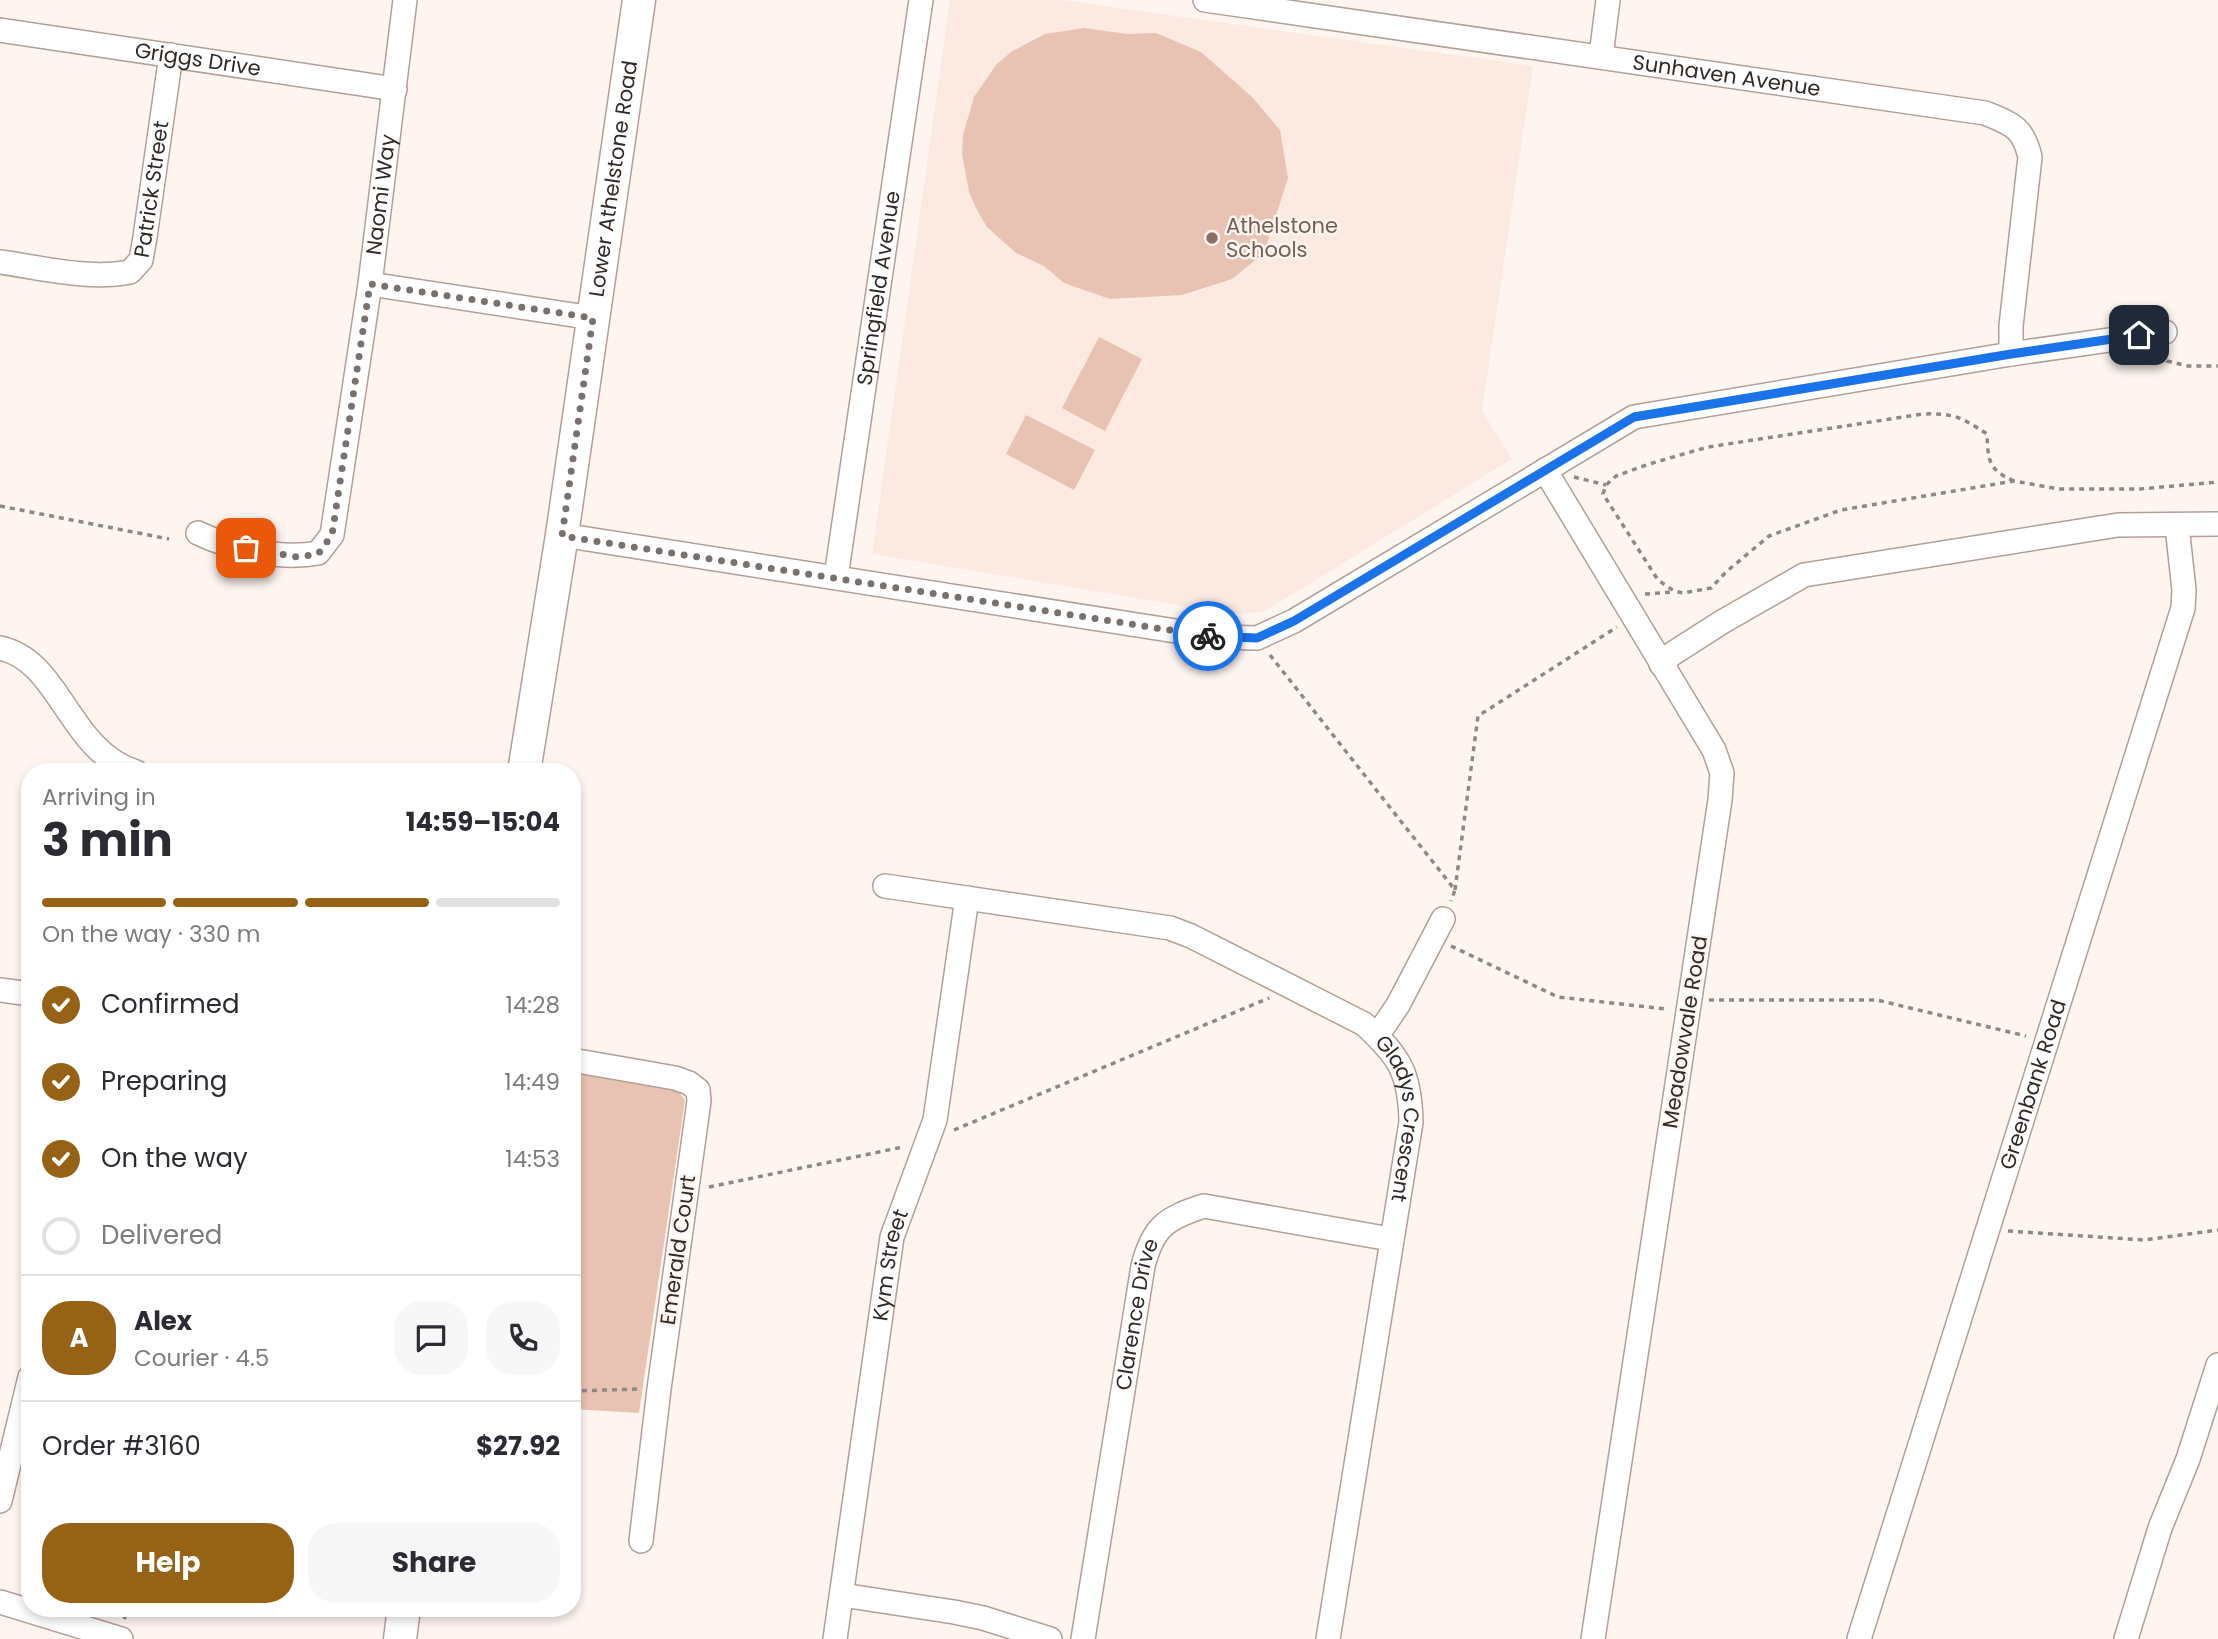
<!DOCTYPE html>
<html lang="en">
<head>
<meta charset="utf-8">
<style>
	body { margin:0; font-family:Poppins,sans-serif; background:#f7f7f7; color:#2b2b33; height:100vh; display:flex; flex-direction:column; font-size:26px; white-space:nowrap }
	* { box-sizing:border-box; margin:0 }
	p { font-size:23px; color:#7c7c81 }
	.icon { flex:none; width:38px; height:38px; fill:none; stroke:currentColor; stroke-width:2; stroke-linecap:round; stroke-linejoin:round }
	.map { position:relative; flex:1; overflow:hidden }
	.details { position:absolute; left:21px; top:763px; width:560px; height:854px; display:flex; flex-direction:column; background:#fff; border-radius:28px; box-shadow:0 4px 10px #0003 }
	.details>* { flex:none }
	.pin { position:absolute; display:grid; place-items:center; width:60px; height:60px; color:#fff; margin:-30px; border-radius:14px; box-shadow:0 4px 10px #0006 }
	.courier { position:absolute; display:grid; place-items:center; width:70px; height:70px; margin:-35px; border:5px solid #1a73e8; border-radius:50%; background:#fff; color:#222; box-shadow:0 2px 9px #0007 }
	.summary em { font-style:normal; font-weight:700 }
	.summary div { display:flex; flex-direction:column-reverse }
	.summary { display:flex; align-items:center; justify-content:space-between; height:119px; padding:0 21px }
	h1 { font-size:46px; font-weight:700; line-height:52px }
	.bar { display:grid; grid-template-columns:repeat(4,1fr); gap:10px 7px; align-content:center; height:84px; padding:0 21px }
	.bar i { height:9px; border-radius:5px; background:#e1e1e2 }
	.bar .active { background:#966316 }
	.bar p { grid-column:span 4 }
	.line { display:flex; align-items:center; gap:18px; padding:0 21px; border-top:2px solid #e1e1e2 }
	.line div { flex:1 }
	.round { display:grid; place-items:center; flex:none; width:74px; height:74px; border-radius:28px; background:#f7f7f7 }
	ol { padding:0 21px; list-style:none }
	li { display:flex; align-items:center; gap:21px; height:77px }
	li p { margin-inline-start:auto }
	li .icon { padding:7px; border-radius:50%; background:#966316; color:#fff; stroke-width:4 }
	li:last-child { color:#7c7c81 }
	li i { width:38px; height:38px; border:4px solid #e1e1e2; border-radius:50% }
	.primary-button { display:flex; gap:14px; margin-top:auto; padding:14px 21px }
	.primary-button a { flex:1; height:80px; border-radius:28px; background:#966316; color:#fff; font-size:28px; font-weight:700; line-height:80px; text-align:center }
	.primary-button a+a { background:#f7f7f7; color:#2b2b33 }
	.map>svg:first-child { display:block }
	.built { fill:#fceae2 }
	.green { fill:#e8c2b2 }
	.lines { fill:none; stroke-linecap:round; stroke-linejoin:round }
	.street-casing { stroke:#b49f96; stroke-width:26 }
	.secondary-casing { stroke:#b49f96; stroke-width:35 }
	.path { stroke:#908884; stroke-width:3.5; stroke-dasharray:5 5; stroke-linecap:butt }
	.street { stroke:#fff; stroke-width:23 }
	.secondary { stroke:#fff; stroke-width:32 }
	.done { stroke:#79716d; stroke-width:7; stroke-dasharray:0 12.6 }
	.route { stroke:#1a73e8; stroke-width:9 }
	.education-dot { fill:#8d6e63; stroke:#fef5f1; stroke-width:2.5 }
	.labels { text-anchor:middle; stroke-width:5; stroke-linejoin:round; paint-order:stroke }
	.street-label { font-size:21px; fill:#322a26; stroke:#fef5f1 }
	.education-label { font-size:21px; fill:#785e54; stroke:#fef5f1; text-anchor:start }
</style>
</head>
<body>
<div class="map">
<svg width="2218" height="1639" viewBox="0 0 2218 1639">
	<rect width="100%" height="100%" fill="#fef5f1"/>
	<!-- built -->
	<polygon class="built" points="950,0 1062,0 1533,66 1482,411 1512,459 1264,612 1232,614 872,554"/>
	<!-- green -->
	<g class="green">
		<polygon points="1084,28 1128,34 1156,33 1201,52 1253,98 1280,130 1288,178 1264,253 1232,279 1182,295 1110,299 1064,283 1044,266 1016,253 987,227 977,210 969,192 962,154 963,135 974,97 996,65 1011,52 1045,34"/>
		<polygon points="1099,337 1142,359 1105,431 1062,408"/>
		<polygon points="1026,415 1095,450 1074,490 1006,454"/>
		<polygon points="572,1071 674,1086 685,1100 639,1413 572,1409"/>
	</g>
	<g class="lines">
		<!-- street casing -->
		<g class="street-casing">
			<g id="street">
				<path id="s1" d="M 1205,0 L 1985,113 C 2012,124 2023,127 2030,157 L 2011,326 L 2011,354"/>
				<path id="s2" d="M 0,30 L 395,89"/>
				<polyline points="1601,56 1608,0"/>
				<path id="s3" d="M 0,262 C 43,268 88,280 130,272 L 141,260 L 145,237 L 171,55"/>
				<polyline points="370,284 593,318"/>
				<polyline points="1545,470 1714,750 1722,773 1720,800 1593,1639"/>
				<path id="s4" d="M 198,533 C 231,549 281,560 318,553 L 332,535 L 370,284 L 405,0"/>
				<polyline points="562,535 1214,637 1257,638 1294,621 1634,417 2011,354 2165,332"/>
				<path id="s5" d="M 836,577 L 921,0"/>
				<path d="M 0,648 C 61,661 68,751 136,772"/>
				<polyline points="1661,664 1672,654 1722,622 1804,575 2118,525 2218,524"/>
				<path id="s6" d="M 885,886 L 1170,928 L 1191,936 L 1364,1024 C 1400,1057 1410,1073 1411,1122 L 1328,1639"/>
				<polyline points="0,990 30,994"/>
				<polyline points="1377,1036 1398,1005 1443,919"/>
				<polyline points="572,1060 675,1078 689,1083 698,1090 699,1101 659,1389 641,1541"/>
				<polyline points="0,1501 30,1377"/>
				<polyline points="842,1595 954,1612 983,1618 1050,1639"/>
				<polyline points="0,1602 121,1639"/>
				<path id="s7" d="M 835,1639 L 892,1237 L 935,1120 L 967,898"/>
				<path id="s8" d="M 1083,1639 L 1143,1266 C 1153,1227 1166,1218 1204,1206 L 1390,1239"/>
				<path id="s9" d="M 1859,1639 L 2183,608 L 2184,590 L 2177,526"/>
				<polyline points="2126,1639 2160,1528 2188,1459 2218,1365"/>
			</g>
		</g>
		<!-- secondary casing -->
		<g class="secondary-casing">
			<g id="secondary">
				<path id="s10" d="M 524,772 L 562,535 L 639,0"/>
				<polyline points="400,1639 404,1608"/>
			</g>
		</g>
		<!-- path -->
		<g class="path">
			<polyline points="2166,351 2167,361 2188,366 2218,366"/>
			<polyline points="1574,477 1606,485"/>
			<path d="M 2014,481 C 1988,470 1988,460 1987,434 C 1961,417 1954,413 1923,414 L 1708,447 L 1649,464 L 1616,476 L 1606,485 L 1603,494 L 1658,580 L 1674,591 L 1683,593 L 1711,588 L 1726,572 L 1769,536 L 1841,510 L 2014,481 L 2059,489 L 2140,489 L 2218,482"/>
			<polyline points="0,506 169,539"/>
			<polyline points="1645,594 1672,592"/>
			<polyline points="1270,655 1455,890 1451,901"/>
			<polyline points="1455,890 1478,716 1617,627"/>
			<polyline points="1451,946 1558,997 1666,1009"/>
			<polyline points="1709,1000 1877,1000 2026,1036"/>
			<polyline points="954,1130 1269,998"/>
			<polyline points="709,1187 903,1147"/>
			<polyline points="2008,1231 2144,1240 2218,1230"/>
			<polyline points="572,1391 640,1389"/>
			<polyline points="124,1619 130,1608"/>
		</g>
		<!-- street -->
		<use href="#street" class="street"/>
		<!-- secondary -->
		<use href="#secondary" class="secondary"/>
	</g>
	<g class="lines">
		<!-- done -->
		<polyline class="done" points="246,548 297,557 318,554 332,535 370,284 593,318 562,536 1208,636"/>
		<!-- route -->
		<polyline class="route" points="1208,636 1257,638 1294,621 1634,417 2011,354 2139,335"/>
	</g>
	<!-- markers -->
	<circle class="education-dot" cx="1212" cy="238" r="7"/>
	<g class="labels">
		<!-- street labels -->
		<g class="street-label">
			<text dy="7" stroke="none"><textPath href="#s2" startOffset="200">Griggs Drive</textPath></text>
			<text dy="7" stroke="none"><textPath href="#s1" startOffset="527">Sunhaven Avenue</textPath></text>
			<text dy="7" stroke="none"><textPath href="#s10" startOffset="600">Lower Athelstone Road</textPath></text>
			<text dy="7" stroke="none"><textPath href="#s3" startOffset="219">Patrick Street</textPath></text>
			<text dy="7" stroke="none"><textPath href="#s4" startOffset="490">Naomi Way</textPath></text>
			<text dy="7" stroke="none"><textPath href="#s5" startOffset="292">Springfield Avenue</textPath></text>
			<text transform="translate(1685 1032) rotate(-81)" y="7">Meadowvale Road</text>
			<text dy="7" stroke="none"><textPath href="#s9" startOffset="581">Greenbank Road</textPath></text>
			<text dy="7" stroke="none"><textPath href="#s6" startOffset="612">Gladys Crescent</textPath></text>
			<text transform="translate(678 1250) rotate(-82)" y="7">Emerald Court</text>
			<text dy="7" stroke="none"><textPath href="#s7" startOffset="378">Kym Street</textPath></text>
			<text dy="7" stroke="none"><textPath href="#s8" startOffset="329">Clarence Drive</textPath></text>
		</g>
		<!-- education labels -->
		<g class="education-label">
			<text x="1226" y="233">Athelstone<tspan x="1226" dy="24">Schools</tspan></text>
		</g>
	</g>
</svg>
<div class="pin" style="left:246px;top:548px;background:#ea580c"><svg class="icon" aria-label="bag" viewBox="0 0 24 24"><path d="M5 8h14l-1 12H6zM9 8a3 3 0 0 1 6 0"/></svg></div>
<div class="pin" style="left:2139px;top:335px;background:#1f2937"><svg class="icon" aria-label="home" viewBox="0 0 24 24"><path d="M3 11l9-7 9 7M6 9v11h12V9"/></svg></div>
<div class="courier" style="left:1208px;top:636px"><svg class="icon" aria-label="bike" viewBox="0 0 24 24"><circle cx="6" cy="16" r="4"/><circle cx="18" cy="16" r="4"/><path d="M6 16l4-8h5l3 8M10 8l3 8H6M13 5h3"/></svg></div>
<section class="details">
<div class="summary"><div><h1>3 min</h1><p>Arriving in</p></div><em>14:59–15:04</em></div>
<div class="bar"><i class="active"></i><i class="active"></i><i class="active"></i><i></i><p>On the way · 330 m</p></div>
<ol>
<li><svg class="icon" aria-label="check" viewBox="0 0 24 24"><path d="M5 12l5 5 9-10"/></svg>Confirmed<p>14:28</p></li>
<li><svg class="icon" aria-label="check" viewBox="0 0 24 24"><path d="M5 12l5 5 9-10"/></svg>Preparing<p>14:49</p></li>
<li><svg class="icon" aria-label="check" viewBox="0 0 24 24"><path d="M5 12l5 5 9-10"/></svg>On the way<p>14:53</p></li>
<li><i></i>Delivered</li>
</ol>
<div class="line" style="height:126px"><b class="round" style="background:#966316;color:#fff">A</b><div><b>Alex</b><p>Courier · 4.5</p></div><a class="round"><svg class="icon" aria-label="chat" viewBox="0 0 24 24"><path d="M4 5h16v11H9l-5 4z"/></svg></a><a class="round"><svg class="icon" aria-label="phone" viewBox="0 0 24 24"><path d="M5 4h4l2 5-3 2q2 4 5 5l2-3 5 2v4C11 20 4 13 5 4z"/></svg></a></div>
<div class="line" style="height:91px"><div>Order #3160</div><b>$27.92</b></div>
<div class="primary-button"><a>Help</a><a>Share</a></div>
</section>
</div>
</body>
</html>
